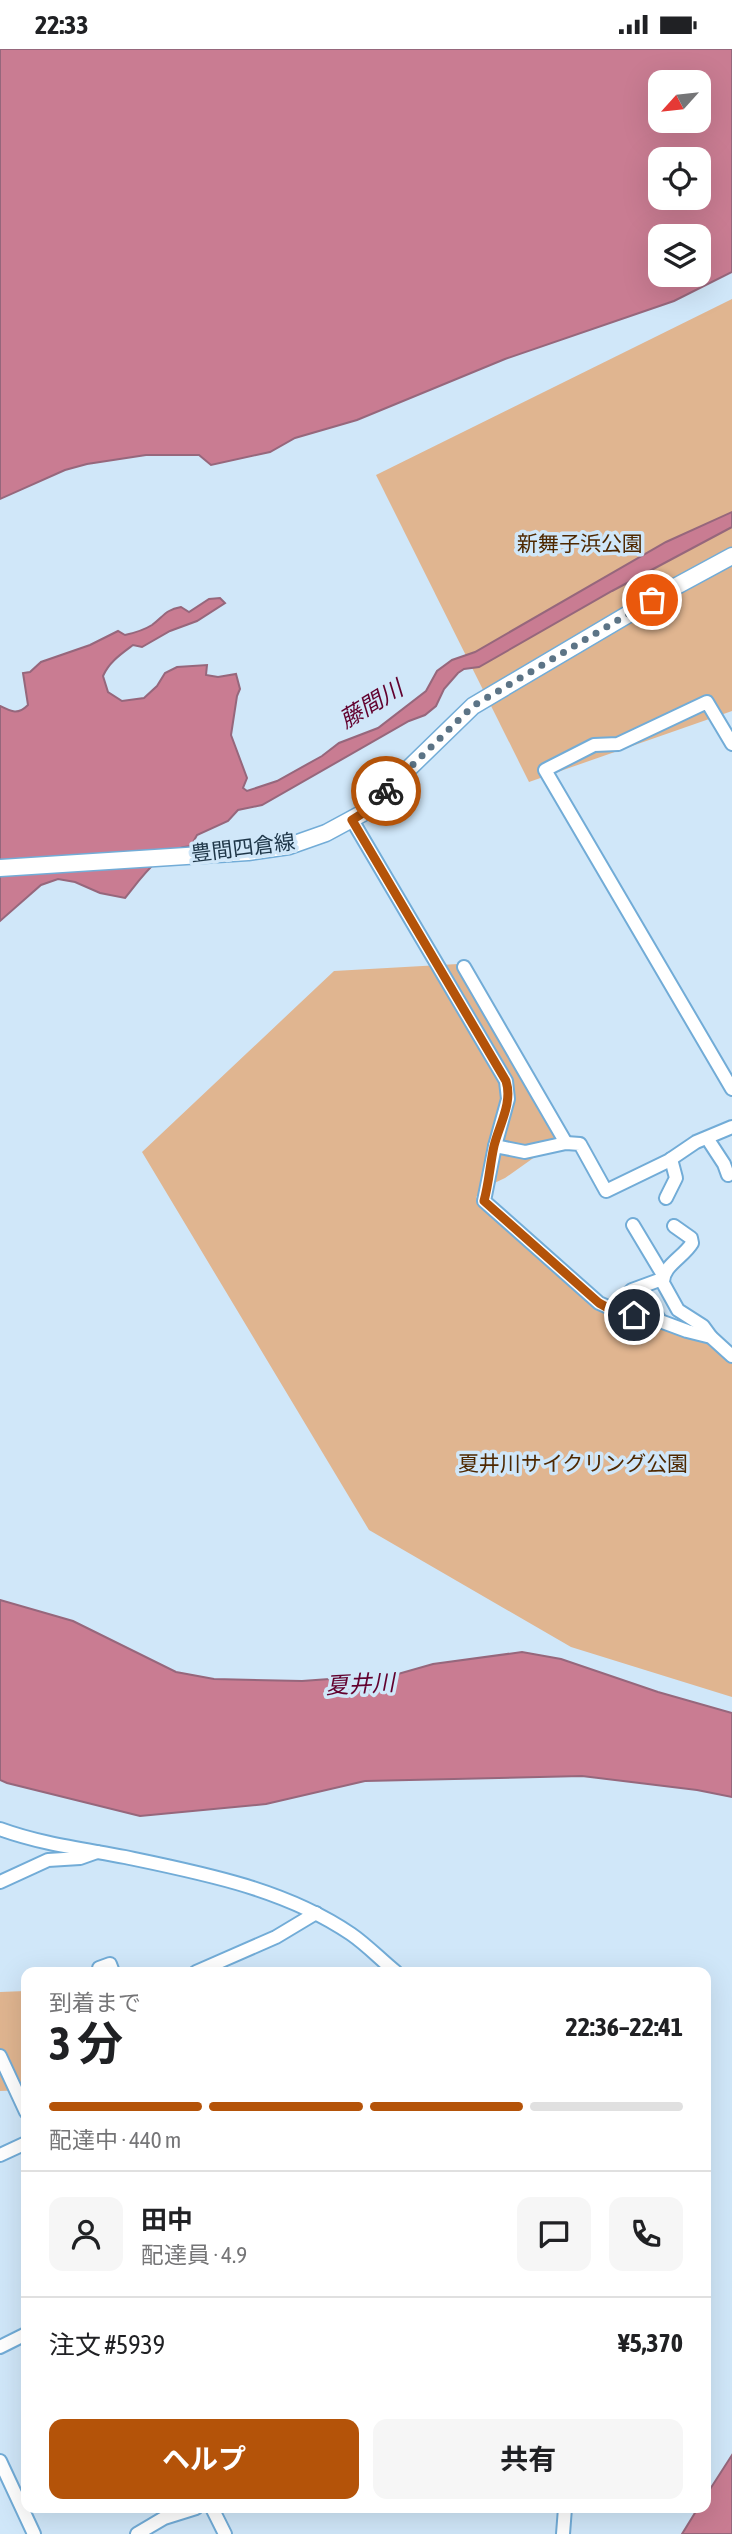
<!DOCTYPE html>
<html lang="ja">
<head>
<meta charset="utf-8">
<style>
	body { margin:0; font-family:"Asap Condensed","Noto Sans JP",sans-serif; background:#f6f6f6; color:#202124; height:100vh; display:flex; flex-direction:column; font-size:26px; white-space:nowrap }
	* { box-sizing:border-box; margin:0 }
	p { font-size:23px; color:#757577 }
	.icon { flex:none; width:38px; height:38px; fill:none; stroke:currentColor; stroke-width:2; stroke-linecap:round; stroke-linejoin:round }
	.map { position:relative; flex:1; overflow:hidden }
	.panel { position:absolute; left:21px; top:1918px; width:690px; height:546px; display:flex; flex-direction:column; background:#fff; border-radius:14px; box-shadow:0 7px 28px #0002 }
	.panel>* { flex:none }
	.needle { width:46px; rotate:243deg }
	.fabs { position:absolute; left:648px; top:21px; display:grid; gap:14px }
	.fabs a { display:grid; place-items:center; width:63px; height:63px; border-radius:14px; background:#fff; box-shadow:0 7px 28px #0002; font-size:35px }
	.pin { position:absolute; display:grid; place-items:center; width:60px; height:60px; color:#fff; margin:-30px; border:4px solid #fff; border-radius:50%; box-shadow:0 2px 7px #0007 }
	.courier { position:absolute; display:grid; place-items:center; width:70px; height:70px; margin:-35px; border:5px solid #b45309; border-radius:50%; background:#fff; color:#222; box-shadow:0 2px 9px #0007 }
	.overview em { font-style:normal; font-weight:700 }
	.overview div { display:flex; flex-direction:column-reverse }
	.overview { display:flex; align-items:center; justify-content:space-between; height:119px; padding:0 28px }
	h1 { font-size:46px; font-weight:700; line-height:52px }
	.bar { display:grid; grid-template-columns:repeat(4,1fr); gap:10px 7px; align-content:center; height:84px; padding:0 28px }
	.bar i { height:9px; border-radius:5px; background:#e0e0e0 }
	.bar .selected { background:#b45309 }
	.bar p { grid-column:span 4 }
	.line { display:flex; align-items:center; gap:18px; padding:0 28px; border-top:2px solid #e0e0e0 }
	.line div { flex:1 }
	.round { display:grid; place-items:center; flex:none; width:74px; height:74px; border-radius:14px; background:#f6f6f6 }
	.cta { display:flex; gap:14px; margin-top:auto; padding:14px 28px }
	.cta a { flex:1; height:80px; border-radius:14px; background:#b45309; color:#fff; font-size:28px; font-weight:700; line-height:80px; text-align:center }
	.cta a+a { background:#f6f6f6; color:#202124 }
	.status { display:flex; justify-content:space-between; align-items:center; height:49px; padding:0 35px; background:#fff; direction:ltr }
	.status svg { height:19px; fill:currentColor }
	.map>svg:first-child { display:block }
	.green { fill:#e0b590 }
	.water { fill:#c97c92; stroke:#96677c; stroke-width:2; fill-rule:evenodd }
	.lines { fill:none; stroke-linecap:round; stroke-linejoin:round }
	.minor-casing { stroke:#72acd7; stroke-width:16 }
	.secondary-casing { stroke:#72acd7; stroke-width:19 }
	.minor { stroke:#fff; stroke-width:12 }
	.secondary { stroke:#fff; stroke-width:16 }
	.done { stroke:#5c7486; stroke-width:7; stroke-dasharray:0 12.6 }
	.route { stroke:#b45309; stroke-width:9 }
	.labels { text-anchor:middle; stroke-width:7; stroke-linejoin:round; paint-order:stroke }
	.park-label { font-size:21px; fill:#4e2800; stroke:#d0e7f9 }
	.street-label { font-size:21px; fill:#1e3648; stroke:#d0e7f9 }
	.water-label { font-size:23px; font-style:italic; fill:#62012e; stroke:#d0e7f9 }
</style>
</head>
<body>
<div class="status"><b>22:33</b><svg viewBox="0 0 49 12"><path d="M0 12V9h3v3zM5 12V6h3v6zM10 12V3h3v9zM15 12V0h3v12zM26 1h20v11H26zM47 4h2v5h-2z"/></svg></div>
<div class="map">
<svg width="732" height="2485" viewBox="0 0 732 2485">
	<rect width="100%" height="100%" fill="#d0e7f9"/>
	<!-- green -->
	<g class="green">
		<polygon points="732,250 732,662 529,733 376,426"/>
		<polygon points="458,915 565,1099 539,1105 505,1129 488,1137 476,1148 599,1254 658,1268 732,1304 732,1648 571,1598 369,1481 142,1103 334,922"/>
		<polygon points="26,1942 26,2041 0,2042 0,1943"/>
	</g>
	<!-- water -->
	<g class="water">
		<path d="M 0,0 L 732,0 L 732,223 L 674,252 L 505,310 L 357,371 L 295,389 L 270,403 L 211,416 L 199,406 L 146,406 L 87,415 L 65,421 L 0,450 ZM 698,33 L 698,72 L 660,72 L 660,33 ZM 698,110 L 698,149 L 660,149 L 660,110 ZM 660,187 L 698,187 L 698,226 L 660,226 Z"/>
		<path d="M 732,463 L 732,478 L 612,542 L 479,618 L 464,620 L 458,624 L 444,640 L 436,657 L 425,666 L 409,672 L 262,756 L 238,761 L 228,772 L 197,786 L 191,797 C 162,798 142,828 125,849 L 100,844 L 75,833 L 58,830 L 41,836 L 0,872 L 0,657 C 12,663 18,666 28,656 L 23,624 L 30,623 L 41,613 L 90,596 L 118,582 L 125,586 C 134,584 144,581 152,576 C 164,567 165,561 181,558 L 189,563 L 209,550 L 220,549 L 225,554 L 197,572 L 170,582 L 142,598 L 133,596 C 121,605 109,613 103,627 L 108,643 L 122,652 L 144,649 L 157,637 L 165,624 L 177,618 L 207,616 L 206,626 L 218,628 L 236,625 L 240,640 L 237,647 L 231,686 L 247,729 L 243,739 L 247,742 L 277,732 L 322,707 L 339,694 L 378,679 L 426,642 L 437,622 L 452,611 L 475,603 L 666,493 Z"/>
		<polygon points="0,1551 73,1572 176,1623 214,1630 302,1632 398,1625 433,1615 522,1603 561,1610 658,1643 732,1664 732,1748 697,1741 582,1727 365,1732 266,1755 140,1767 7,1734 0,1731"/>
		<polygon points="732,2406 732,2485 682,2485 698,2459 705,2459 705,2448"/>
	</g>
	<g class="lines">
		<!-- minor casing -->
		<g class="minor-casing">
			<g id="minor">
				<polyline points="732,695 707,653 618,695 594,696 545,721 732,1040"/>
				<polyline points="352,771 506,1032 508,1050 495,1097 484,1152 599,1254 617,1262 660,1272 687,1282 711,1288 732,1307"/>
				<polyline points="464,918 566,1094"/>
				<polyline points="707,1089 724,1115 728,1126"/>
				<polyline points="495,1097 525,1103 566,1094 580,1095 606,1142 668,1112 696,1093 732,1078"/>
				<polyline points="666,1149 676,1129 671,1110"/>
				<polyline points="633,1176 663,1226"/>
				<path d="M 674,1177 L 691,1189 L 692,1194 C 684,1208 662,1217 663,1234 L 678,1261 L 703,1277 L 711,1288"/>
				<polyline points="658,1268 632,1252 629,1244 632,1241 662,1230"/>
				<path d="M 0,1780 C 41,1795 83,1800 125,1808 C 202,1824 285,1840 351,1885 C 367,1896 381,1911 396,1923"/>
				<polyline points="0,1833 48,1811 80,1809 97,1803"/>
				<polyline points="99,1919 110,1915 113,1923"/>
				<polyline points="196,1923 276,1888 316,1864"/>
				<polyline points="0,2007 26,2063"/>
				<polyline points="0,2106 26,2094"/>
				<polyline points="0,2298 26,2285"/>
				<polyline points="0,2412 34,2485"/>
				<polyline points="212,2459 225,2485"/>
				<polyline points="137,2485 164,2469 196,2459"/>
				<polyline points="563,2485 565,2459"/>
			</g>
		</g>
		<!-- secondary casing -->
		<g class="secondary-casing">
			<polyline id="secondary" points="0,819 248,803 289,797 326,784 363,764 473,657 671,540 732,507"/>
		</g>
		<!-- minor -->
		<use href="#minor" class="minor"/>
		<!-- secondary -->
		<use href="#secondary" class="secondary"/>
	</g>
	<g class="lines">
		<!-- done -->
		<polyline class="done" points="386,742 473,657 652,551"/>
		<!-- route -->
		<path class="route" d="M 386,742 L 363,764 L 352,771 L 506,1032 C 513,1054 499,1076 494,1097 C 490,1115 489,1134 484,1152 L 599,1254 L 608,1259 L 634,1266"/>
	</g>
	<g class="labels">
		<!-- park labels -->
		<g class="park-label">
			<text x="580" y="502">新舞子浜公園</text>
			<text x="573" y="1422">夏井川サイクリング公園</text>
		</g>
		<!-- street labels -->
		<g class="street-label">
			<text transform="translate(243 799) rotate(-7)" y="7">豊間四倉線</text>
		</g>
		<!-- water labels -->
		<g class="water-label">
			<text transform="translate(371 655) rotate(-31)" y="8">藤間川</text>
			<text transform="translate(360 1635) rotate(-3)" y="8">夏井川</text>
		</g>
	</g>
</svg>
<div class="fabs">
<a><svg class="needle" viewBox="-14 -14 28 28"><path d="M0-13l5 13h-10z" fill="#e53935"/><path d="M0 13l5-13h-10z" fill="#757577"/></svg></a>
<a><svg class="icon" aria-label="locate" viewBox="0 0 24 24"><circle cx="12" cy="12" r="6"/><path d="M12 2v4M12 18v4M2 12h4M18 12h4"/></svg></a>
<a><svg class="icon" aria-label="layers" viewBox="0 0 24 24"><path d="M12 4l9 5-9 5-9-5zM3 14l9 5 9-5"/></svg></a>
</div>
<div class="pin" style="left:652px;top:551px;background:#ea580c"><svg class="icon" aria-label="bag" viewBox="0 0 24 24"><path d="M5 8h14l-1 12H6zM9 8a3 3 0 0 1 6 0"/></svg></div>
<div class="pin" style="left:634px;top:1266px;background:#1f2937"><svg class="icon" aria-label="home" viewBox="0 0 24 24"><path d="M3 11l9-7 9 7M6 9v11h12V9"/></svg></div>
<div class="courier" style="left:386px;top:742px"><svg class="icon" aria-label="bike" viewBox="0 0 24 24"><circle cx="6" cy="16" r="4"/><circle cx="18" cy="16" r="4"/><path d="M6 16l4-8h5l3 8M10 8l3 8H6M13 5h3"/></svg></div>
<section class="panel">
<div class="overview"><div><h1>3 分</h1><p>到着まで</p></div><em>22:36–22:41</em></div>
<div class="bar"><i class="selected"></i><i class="selected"></i><i class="selected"></i><i></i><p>配達中 · 440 m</p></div>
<div class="line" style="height:126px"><a class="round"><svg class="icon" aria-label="person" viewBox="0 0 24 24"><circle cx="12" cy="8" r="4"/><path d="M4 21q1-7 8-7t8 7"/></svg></a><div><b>田中</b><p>配達員 · 4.9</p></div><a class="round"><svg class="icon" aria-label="chat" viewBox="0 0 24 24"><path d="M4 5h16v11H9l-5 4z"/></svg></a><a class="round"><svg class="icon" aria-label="phone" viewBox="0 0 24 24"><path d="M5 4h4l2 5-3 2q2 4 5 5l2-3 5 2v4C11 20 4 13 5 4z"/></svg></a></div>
<div class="line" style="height:91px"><div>注文 #5939</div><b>¥5,370</b></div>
<div class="cta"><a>ヘルプ</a><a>共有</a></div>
</section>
</div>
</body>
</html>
